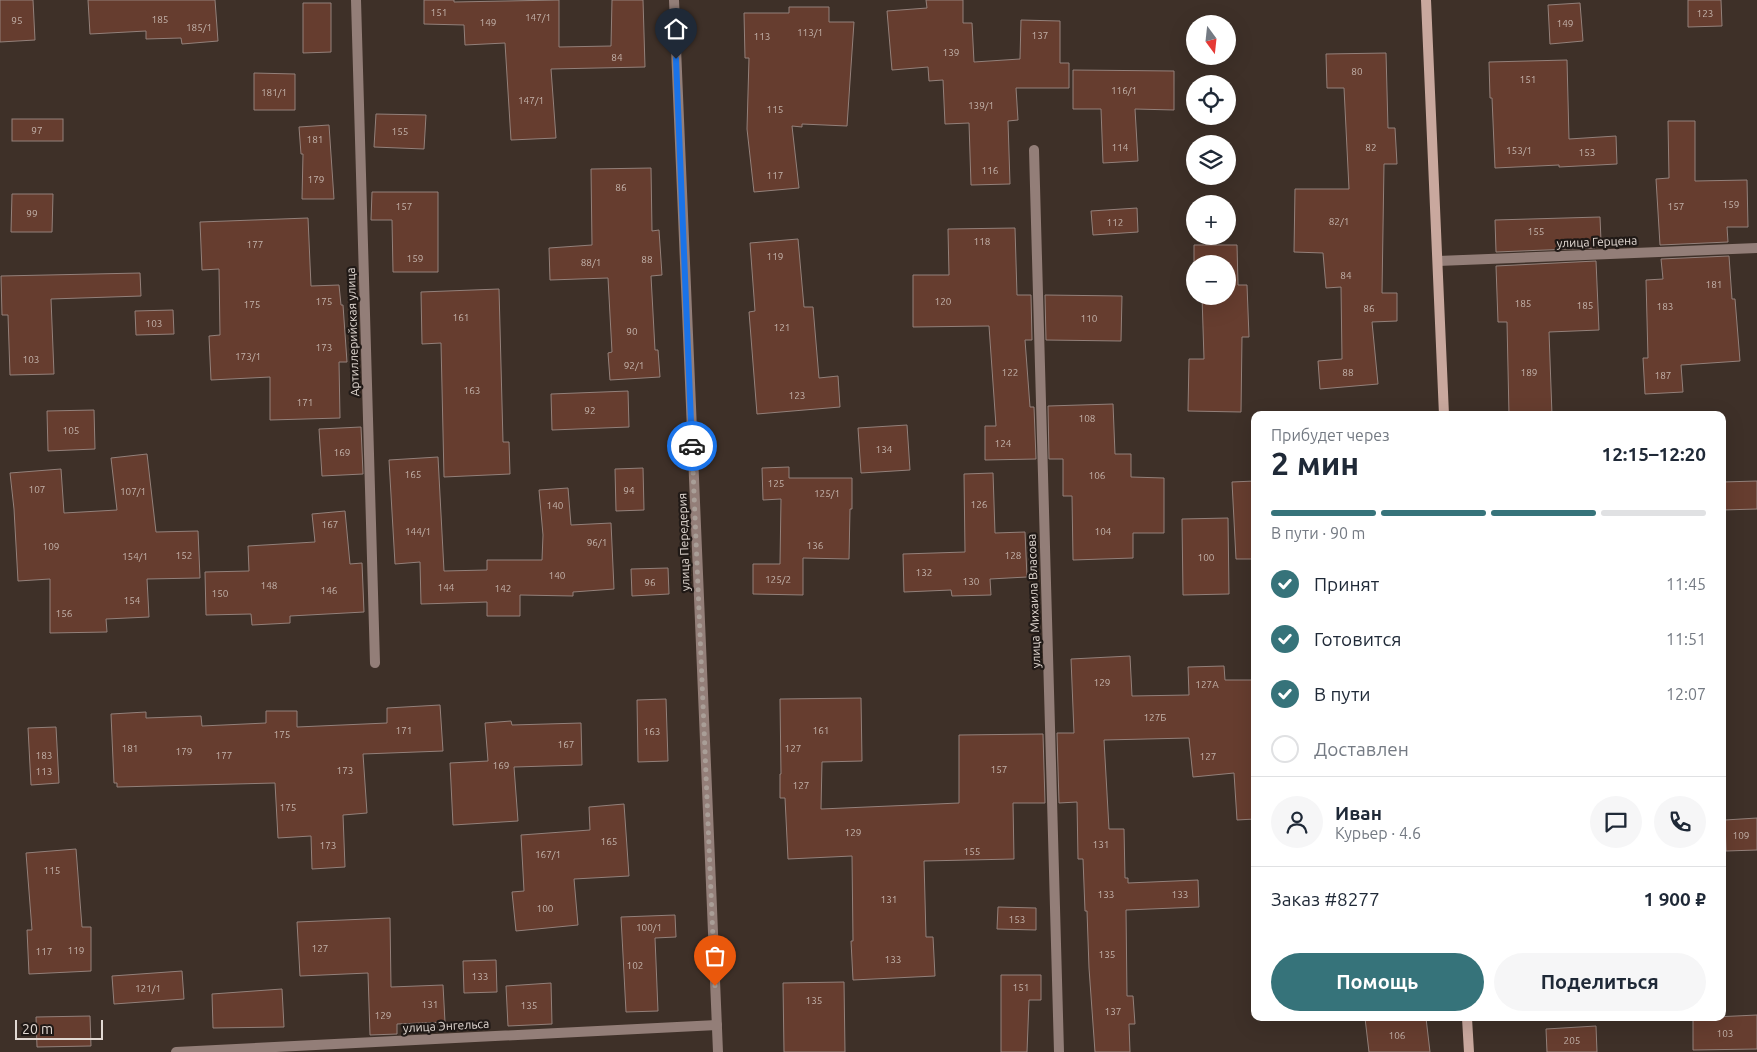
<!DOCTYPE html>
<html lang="ru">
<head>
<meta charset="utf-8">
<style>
	body { margin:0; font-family:Ubuntu,sans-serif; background:#f6f6f7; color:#1f2937; height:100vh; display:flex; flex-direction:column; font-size:19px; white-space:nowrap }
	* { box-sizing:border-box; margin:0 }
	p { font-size:16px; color:#747a83 }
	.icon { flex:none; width:28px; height:28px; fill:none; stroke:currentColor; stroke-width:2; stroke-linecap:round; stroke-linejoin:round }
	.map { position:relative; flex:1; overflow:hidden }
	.sheet { position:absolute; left:1251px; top:411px; width:475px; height:610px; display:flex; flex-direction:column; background:#fff; border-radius:10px; box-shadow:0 5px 20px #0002 }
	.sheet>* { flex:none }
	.needle { width:32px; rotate:165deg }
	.fabs { position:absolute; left:1186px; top:15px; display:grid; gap:10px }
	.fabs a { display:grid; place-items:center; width:50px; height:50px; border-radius:50%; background:#fff; box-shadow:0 5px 20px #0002; font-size:25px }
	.scale { position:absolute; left:15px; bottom:12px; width:88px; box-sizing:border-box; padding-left:5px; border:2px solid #e2d9d3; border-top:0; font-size:14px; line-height:18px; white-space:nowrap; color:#e2d9d3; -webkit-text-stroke:4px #201916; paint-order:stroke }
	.pin { position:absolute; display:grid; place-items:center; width:42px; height:42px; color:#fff; margin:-51px -21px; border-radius:50% 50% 50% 0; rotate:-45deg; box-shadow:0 0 5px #0007 }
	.pin .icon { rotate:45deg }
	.courier { position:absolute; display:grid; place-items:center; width:50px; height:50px; margin:-25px; border:4px solid #1a73e8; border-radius:50%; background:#fff; color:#222; box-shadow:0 1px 6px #0007 }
	.summary em { font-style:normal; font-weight:600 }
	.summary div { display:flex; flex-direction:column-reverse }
	.summary { display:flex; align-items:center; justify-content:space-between; height:85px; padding:0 20px }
	h1 { font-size:32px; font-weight:600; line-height:38px }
	.bar { display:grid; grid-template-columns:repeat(4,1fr); gap:8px 5px; align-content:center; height:60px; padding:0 20px }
	.bar i { height:6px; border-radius:4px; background:#e0e1e3 }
	.bar .selected { background:#36737a }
	.bar p { grid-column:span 4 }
	.line { display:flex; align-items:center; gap:12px; padding:0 20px; border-top:1px solid #e0e1e3 }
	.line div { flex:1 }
	.round { display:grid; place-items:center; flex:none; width:52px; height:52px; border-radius:26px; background:#f6f6f7 }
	ol { padding:0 20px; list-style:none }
	li { display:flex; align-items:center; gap:15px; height:55px }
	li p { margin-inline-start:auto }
	li .icon { padding:5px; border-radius:50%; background:#36737a; color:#fff; stroke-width:4 }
	li:last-child { color:#747a83 }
	li i { width:28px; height:28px; border:2px solid #e0e1e3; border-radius:50% }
	.cta { display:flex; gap:10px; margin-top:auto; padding:10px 20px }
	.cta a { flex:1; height:58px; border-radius:30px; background:#36737a; color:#fff; font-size:20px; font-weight:600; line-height:58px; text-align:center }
	.cta a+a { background:#f6f6f7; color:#1f2937 }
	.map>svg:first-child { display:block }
	.building { fill:#663d2f; stroke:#93807a }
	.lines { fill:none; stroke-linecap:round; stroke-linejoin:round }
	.lane { stroke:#937e78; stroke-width:10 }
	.street { stroke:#937e78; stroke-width:10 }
	.secondary { stroke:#c9a89e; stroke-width:10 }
	.done { stroke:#a99e97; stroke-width:5; stroke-dasharray:0 9 }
	.route { stroke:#1a73e8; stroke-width:6 }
	.labels { text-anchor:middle; stroke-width:4.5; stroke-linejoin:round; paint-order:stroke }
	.number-label { font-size:10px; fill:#c3b2aa }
	.street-label { font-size:12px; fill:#e2d9d3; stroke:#201916 }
</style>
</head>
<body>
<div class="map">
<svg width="1757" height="1052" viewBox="0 0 1757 1052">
	<rect width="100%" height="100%" fill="#3e3028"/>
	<!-- building -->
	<g class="building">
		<polygon points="0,0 33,0 35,40 0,42"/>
		<polygon points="88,0 215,0 218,41 182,44 181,38 146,39 146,31 90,34"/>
		<polygon points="424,0 454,0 454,2 559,0 559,47 611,46 612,0 643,0 645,67 551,69 556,138 511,140 505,43 465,45 464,25 424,24"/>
		<polygon points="926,0 963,0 963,23 972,23 974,62 1020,59 1021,20 1060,21 1060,63 1069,63 1069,88 1016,88 1018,120 1008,121 1010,184 971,185 969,123 945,124 943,80 929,81 928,67 892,70 887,11 927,8"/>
		<polygon points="1688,0 1721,0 1722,26 1688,27"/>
		<polygon points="303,3 331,3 331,52 303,53"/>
		<polygon points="1580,3 1583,41 1550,44 1548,5"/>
		<polygon points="789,7 829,7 829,22 854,22 847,126 802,124 802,127 792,126 799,188 754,192 747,129 749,58 745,58 744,13 789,13"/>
		<polygon points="1386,53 1388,128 1395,128 1397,164 1384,164 1382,293 1397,293 1397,321 1372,322 1378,384 1320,389 1318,361 1342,359 1341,287 1326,288 1323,253 1294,252 1295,189 1349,189 1344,88 1327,88 1326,54"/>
		<polygon points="1567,60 1569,139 1616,136 1617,164 1559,167 1559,165 1495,168 1492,98 1490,98 1489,62"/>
		<polygon points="1073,70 1174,71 1174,110 1135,109 1138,161 1103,163 1101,109 1073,109"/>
		<polygon points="254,73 295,74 295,110 254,110"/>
		<polygon points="376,114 426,115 424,149 374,147"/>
		<rect x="12" y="119" width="51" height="22"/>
		<polygon points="1668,121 1695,121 1695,181 1747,180 1748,227 1727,227 1728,242 1660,245 1656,179 1669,178"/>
		<polygon points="329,125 334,199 302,199 303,154 301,154 299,127"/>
		<polygon points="651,168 652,231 659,230 662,275 651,276 655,350 658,350 660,377 610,380 608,353 612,352 608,278 550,280 549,248 592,245 591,169"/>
		<polygon points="372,192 438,192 438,272 393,272 392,220 371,220"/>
		<polygon points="12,194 53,194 52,232 11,232"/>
		<polygon points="1137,208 1138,232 1093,235 1091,211"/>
		<polygon points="1600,217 1601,241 1595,241 1595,248 1496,252 1495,220"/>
		<polygon points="308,218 311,286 339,285 341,305 343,305 347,362 339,362 340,418 270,420 270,377 211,380 209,336 220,335 219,269 202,270 200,222"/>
		<polygon points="1015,228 1017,295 1031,295 1032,340 1025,340 1030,407 1034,407 1036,459 985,460 985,426 996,426 989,326 913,327 913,275 949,275 948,229"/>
		<polygon points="798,239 804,307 813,307 819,378 838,376 840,407 757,414 749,312 755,311 750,243"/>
		<polygon points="1194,245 1237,245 1238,285 1247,285 1249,337 1242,337 1241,412 1188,411 1189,359 1204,359 1202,296 1228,296 1228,264 1195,264 1194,276"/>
		<polygon points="1729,256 1732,299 1735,299 1740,361 1681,365 1683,392 1645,394 1643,358 1648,358 1646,280 1663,279 1661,259"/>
		<polygon points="1596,261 1599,330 1549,332 1552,415 1509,415 1507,322 1498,322 1496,266"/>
		<polygon points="140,273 141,296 51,299 54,374 10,375 8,315 2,315 1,276"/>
		<polygon points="499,289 503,442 509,442 510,474 444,477 441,343 422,344 421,292"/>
		<polygon points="1045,295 1122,296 1121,341 1046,340"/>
		<polygon points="173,310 174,334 136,335 135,311"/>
		<polygon points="628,391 629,427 552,430 551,394"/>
		<polygon points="1113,404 1115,454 1131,454 1131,477 1164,478 1164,533 1133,533 1133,558 1073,560 1072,496 1063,496 1063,459 1049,459 1048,406"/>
		<polygon points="94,410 95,449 48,451 47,411"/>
		<polygon points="907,425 910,470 861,473 858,428"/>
		<polygon points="361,427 363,474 322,476 319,429"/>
		<polygon points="147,454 156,532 198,531 200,578 147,579 149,617 106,619 107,632 50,633 50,579 18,581 14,509 10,473 61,469 64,513 117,510 111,458"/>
		<polygon points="438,457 444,571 487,570 487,560 542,560 543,535 539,490 568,488 571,525 611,523 614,589 573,592 573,596 520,595 520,616 487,616 487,602 421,604 420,562 395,564 389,460"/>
		<polygon points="789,467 789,478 852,478 852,509 850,509 849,559 803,558 803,595 753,594 753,564 780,564 781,499 763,500 762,468"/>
		<polygon points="643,468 644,510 616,511 615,469"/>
		<polygon points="993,473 995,533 1025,532 1027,577 990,579 991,595 952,596 951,590 904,592 903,554 965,552 964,474"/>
		<polygon points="1255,481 1255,559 1236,559 1232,482"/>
		<polygon points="1757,481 1757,509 1722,510 1722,482"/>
		<polygon points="345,511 350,564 362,563 364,612 290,616 290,623 252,625 251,614 206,615 205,572 249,571 248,546 315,542 312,514"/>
		<polygon points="1228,518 1229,594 1183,595 1182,519"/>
		<polygon points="668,568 669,594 632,596 631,569"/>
		<polygon points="1130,656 1132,696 1189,695 1188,667 1224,666 1225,680 1255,680 1255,819 1237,820 1234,773 1193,777 1189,738 1104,740 1109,829 1124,829 1125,878 1128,878 1128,883 1198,880 1199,907 1126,910 1127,996 1133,996 1135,1024 1129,1024 1130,1052 1095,1052 1089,968 1087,911 1085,911 1083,859 1078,859 1077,802 1059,803 1057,733 1074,733 1071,659"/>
		<polygon points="861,698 862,761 822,762 821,809 959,803 959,735 1043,734 1045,803 1013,803 1014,859 924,861 926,937 933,937 935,976 853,980 851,941 853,941 852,856 788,859 785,798 780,798 780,774 781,774 780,699"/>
		<polygon points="666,699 668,761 638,762 637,700"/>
		<polygon points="440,705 443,751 363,754 367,813 343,815 345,867 312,869 311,836 278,838 275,783 117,787 117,783 114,783 111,714 146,712 146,718 201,716 202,726 266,723 266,711 297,711 297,727 387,723 387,708"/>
		<polygon points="511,721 512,725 581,723 582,765 514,767 518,821 453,825 450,763 488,761 485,723"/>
		<polygon points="56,727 59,783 31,785 28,728"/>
		<polygon points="624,804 629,876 574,879 578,925 516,931 512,892 524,891 521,835 590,830 589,807"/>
		<polygon points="1757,818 1757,850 1726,851 1725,820"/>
		<polygon points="76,849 82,927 91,927 91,971 29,974 27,930 32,930 26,853"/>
		<polygon points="998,907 1036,908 1036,930 997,929"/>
		<polygon points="675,915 676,937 655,938 658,1011 626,1012 621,917"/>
		<polygon points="390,918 391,987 443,985 445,1022 397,1024 397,1034 370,1035 368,973 300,976 297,922"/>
		<polygon points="496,960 497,992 464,993 463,961"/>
		<polygon points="182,971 184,999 114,1004 112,976"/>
		<polygon points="1001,975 1041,975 1041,1000 1029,1000 1027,1052 1001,1052"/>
		<polygon points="844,982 845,1052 784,1052 783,983"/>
		<polygon points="551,983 552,1024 508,1026 506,986"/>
		<polygon points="282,989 284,1027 213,1028 212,994"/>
		<polygon points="1757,1015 1757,1049 1693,1050 1693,1018"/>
		<polygon points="90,1016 91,1046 37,1047 36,1017"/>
		<polygon points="1365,1018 1426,1018 1430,1052 1369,1052"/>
		<polygon points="1596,1026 1597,1052 1547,1052 1546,1029"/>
	</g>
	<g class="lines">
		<!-- lane -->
		<g class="lane">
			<polyline points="356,0 375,663"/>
			<polyline points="1438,261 1757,248"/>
		</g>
		<!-- street -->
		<g class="street">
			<polyline points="674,0 718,1052"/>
			<polyline points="1034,150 1059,1052"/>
			<polyline points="176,1052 717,1025"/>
		</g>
		<!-- secondary -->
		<g class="secondary">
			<polyline points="1426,0 1444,415"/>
			<polyline points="1467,1018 1469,1052"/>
		</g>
	</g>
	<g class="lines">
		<!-- done -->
		<polyline class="done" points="692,446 715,986"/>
		<!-- route -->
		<polyline class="route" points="676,59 692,446"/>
	</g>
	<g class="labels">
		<!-- number labels -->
		<g class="number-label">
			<text x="439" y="16">151</text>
			<text x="1705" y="17">123</text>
			<text x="538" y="21">147/1</text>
			<text x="160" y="23">185</text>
			<text x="17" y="24">95</text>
			<text x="488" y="26">149</text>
			<text x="1565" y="27">149</text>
			<text x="199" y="31">185/1</text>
			<text x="810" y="36">113/1</text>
			<text x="1040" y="39">137</text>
			<text x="762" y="40">113</text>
			<text x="951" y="56">139</text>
			<text x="617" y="61">84</text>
			<text x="1357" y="75">80</text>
			<text x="1528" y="83">151</text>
			<text x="1124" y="94">116/1</text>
			<text x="274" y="96">181/1</text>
			<text x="531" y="104">147/1</text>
			<text x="981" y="109">139/1</text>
			<text x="775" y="113">115</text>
			<text x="37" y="134">97</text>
			<text x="400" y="135">155</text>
			<text x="315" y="143">181</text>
			<text x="1120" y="151">114</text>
			<text x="1371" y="151">82</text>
			<text x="1519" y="154">153/1</text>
			<text x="1587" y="156">153</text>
			<text x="990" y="174">116</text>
			<text x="775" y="179">117</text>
			<text x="316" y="183">179</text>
			<text x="621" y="191">86</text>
			<text x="1731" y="208">159</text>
			<text x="404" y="210">157</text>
			<text x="1676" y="210">157</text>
			<text x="32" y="217">99</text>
			<text x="1339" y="225">82/1</text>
			<text x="1115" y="226">112</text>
			<text x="1536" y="235">155</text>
			<text x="982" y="245">118</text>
			<text x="255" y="248">177</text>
			<text x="775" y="260">119</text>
			<text x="415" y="262">159</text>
			<text x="647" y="263">88</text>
			<text x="591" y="266">88/1</text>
			<text x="1346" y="279">84</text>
			<text x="1714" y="288">181</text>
			<text x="324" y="305">175</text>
			<text x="943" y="305">120</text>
			<text x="1523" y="307">185</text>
			<text x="252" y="308">175</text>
			<text x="1585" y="309">185</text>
			<text x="1665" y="310">183</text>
			<text x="1369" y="312">86</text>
			<text x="461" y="321">161</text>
			<text x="1089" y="322">110</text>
			<text x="154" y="327">103</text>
			<text x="782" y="331">121</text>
			<text x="632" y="335">90</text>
			<text x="324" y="351">173</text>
			<text x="248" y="360">173/1</text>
			<text x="31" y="363">103</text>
			<text x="634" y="369">92/1</text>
			<text x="1010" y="376">122</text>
			<text x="1348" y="376">88</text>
			<text x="1529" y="376">189</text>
			<text x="1663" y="379">187</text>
			<text x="472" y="394">163</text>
			<text x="797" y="399">123</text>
			<text x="305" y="406">171</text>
			<text x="590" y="414">92</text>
			<text x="1087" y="422">108</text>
			<text x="71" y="434">105</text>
			<text x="1003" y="447">124</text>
			<text x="884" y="453">134</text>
			<text x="342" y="456">169</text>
			<text x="413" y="478">165</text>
			<text x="1097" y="479">106</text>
			<text x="776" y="487">125</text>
			<text x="37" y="493">107</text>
			<text x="629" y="494">94</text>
			<text x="133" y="495">107/1</text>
			<text x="827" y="497">125/1</text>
			<text x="979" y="508">126</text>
			<text x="555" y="509">140</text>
			<text x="330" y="528">167</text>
			<text x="418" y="535">144/1</text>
			<text x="1103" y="535">104</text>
			<text x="597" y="546">96/1</text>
			<text x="815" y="549">136</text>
			<text x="51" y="550">109</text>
			<text x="184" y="559">152</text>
			<text x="1013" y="559">128</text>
			<text x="135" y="560">154/1</text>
			<text x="1206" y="561">100</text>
			<text x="924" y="576">132</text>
			<text x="557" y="579">140</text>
			<text x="778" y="583">125/2</text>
			<text x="971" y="585">130</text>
			<text x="650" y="586">96</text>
			<text x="269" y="589">148</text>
			<text x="446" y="591">144</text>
			<text x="503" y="592">142</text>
			<text x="329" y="594">146</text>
			<text x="220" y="597">150</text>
			<text x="132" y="604">154</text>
			<text x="64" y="617">156</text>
			<text x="1102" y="686">129</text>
			<text x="1207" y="688">127А</text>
			<text x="1155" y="721">127Б</text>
			<text x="404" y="734">171</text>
			<text x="821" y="734">161</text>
			<text x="652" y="735">163</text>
			<text x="282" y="738">175</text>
			<text x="566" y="748">167</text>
			<text x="130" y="752">181</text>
			<text x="793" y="752">127</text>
			<text x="184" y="755">179</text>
			<text x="44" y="759">183</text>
			<text x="224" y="759">177</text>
			<text x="1208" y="760">127</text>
			<text x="501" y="769">169</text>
			<text x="999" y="773">157</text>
			<text x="345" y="774">173</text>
			<text x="44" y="775">113</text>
			<text x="801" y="789">127</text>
			<text x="288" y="811">175</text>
			<text x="853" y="836">129</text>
			<text x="1741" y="839">109</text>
			<text x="609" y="845">165</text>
			<text x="1101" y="848">131</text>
			<text x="328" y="849">173</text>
			<text x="972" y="855">155</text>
			<text x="548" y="858">167/1</text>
			<text x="52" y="874">115</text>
			<text x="1106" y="898">133</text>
			<text x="1180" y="898">133</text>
			<text x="889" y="903">131</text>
			<text x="545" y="912">100</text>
			<text x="1017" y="923">153</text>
			<text x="649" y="931">100/1</text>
			<text x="320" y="952">127</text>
			<text x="76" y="954">119</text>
			<text x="44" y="955">117</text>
			<text x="1107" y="958">135</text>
			<text x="893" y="963">133</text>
			<text x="635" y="969">102</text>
			<text x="480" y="980">133</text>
			<text x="1021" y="991">151</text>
			<text x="148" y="992">121/1</text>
			<text x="814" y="1004">135</text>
			<text x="430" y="1008">131</text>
			<text x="529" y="1009">135</text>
			<text x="1113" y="1015">137</text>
			<text x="383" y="1019">129</text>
			<text x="1725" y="1037">103</text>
			<text x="1397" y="1039">106</text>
			<text x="1572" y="1044">205</text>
		</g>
		<!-- street labels -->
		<g class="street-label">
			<text transform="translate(1597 242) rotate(-2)" y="4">улица Герцена</text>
			<text transform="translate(353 332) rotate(-92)" y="4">Артиллерийская улица</text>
			<text transform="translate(684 542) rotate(-92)" y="4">улица Передерия</text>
			<text transform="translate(1034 601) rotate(-92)" y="4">улица Михаила Власова</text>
			<text transform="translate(446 1026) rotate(-3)" y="4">улица Энгельса</text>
		</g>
	</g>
</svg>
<div class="fabs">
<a><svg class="needle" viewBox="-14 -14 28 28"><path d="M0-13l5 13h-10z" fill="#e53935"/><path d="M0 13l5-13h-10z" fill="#747a83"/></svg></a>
<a><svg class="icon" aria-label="locate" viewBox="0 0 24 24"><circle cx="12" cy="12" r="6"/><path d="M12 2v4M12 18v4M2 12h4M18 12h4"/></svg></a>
<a><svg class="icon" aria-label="layers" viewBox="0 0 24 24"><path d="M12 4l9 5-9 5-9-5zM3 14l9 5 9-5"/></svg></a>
<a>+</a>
<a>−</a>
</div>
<div class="scale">20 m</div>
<div class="pin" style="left:715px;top:986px;background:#ea580c"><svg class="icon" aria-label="bag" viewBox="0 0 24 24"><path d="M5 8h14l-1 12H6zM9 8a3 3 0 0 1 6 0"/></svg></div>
<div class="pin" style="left:676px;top:59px;background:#1f2937"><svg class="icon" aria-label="home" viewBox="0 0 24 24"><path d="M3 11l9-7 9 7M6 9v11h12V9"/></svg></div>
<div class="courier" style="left:692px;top:446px"><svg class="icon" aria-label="car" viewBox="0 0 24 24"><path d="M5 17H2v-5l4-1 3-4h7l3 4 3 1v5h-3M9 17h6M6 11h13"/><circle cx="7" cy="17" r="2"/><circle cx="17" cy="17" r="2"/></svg></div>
<section class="sheet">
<div class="summary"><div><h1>2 мин</h1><p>Прибудет через</p></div><em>12:15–12:20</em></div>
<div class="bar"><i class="selected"></i><i class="selected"></i><i class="selected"></i><i></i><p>В пути · 90 m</p></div>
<ol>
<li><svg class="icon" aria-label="check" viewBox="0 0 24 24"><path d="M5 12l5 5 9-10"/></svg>Принят<p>11:45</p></li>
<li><svg class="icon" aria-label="check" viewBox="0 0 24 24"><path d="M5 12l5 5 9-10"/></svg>Готовится<p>11:51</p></li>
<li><svg class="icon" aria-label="check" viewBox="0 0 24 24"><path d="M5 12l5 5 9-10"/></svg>В пути<p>12:07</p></li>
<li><i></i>Доставлен</li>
</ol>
<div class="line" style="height:90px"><a class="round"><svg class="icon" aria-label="person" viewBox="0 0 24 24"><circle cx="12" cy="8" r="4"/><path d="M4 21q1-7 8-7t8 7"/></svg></a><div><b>Иван</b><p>Курьер · 4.6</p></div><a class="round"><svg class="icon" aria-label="chat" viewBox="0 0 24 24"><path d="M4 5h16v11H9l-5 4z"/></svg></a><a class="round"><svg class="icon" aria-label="phone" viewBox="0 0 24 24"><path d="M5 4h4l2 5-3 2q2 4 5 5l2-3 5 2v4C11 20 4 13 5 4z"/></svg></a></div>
<div class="line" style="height:65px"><div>Заказ #8277</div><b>1 900 ₽</b></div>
<div class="cta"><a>Помощь</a><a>Поделиться</a></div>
</section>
</div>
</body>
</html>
